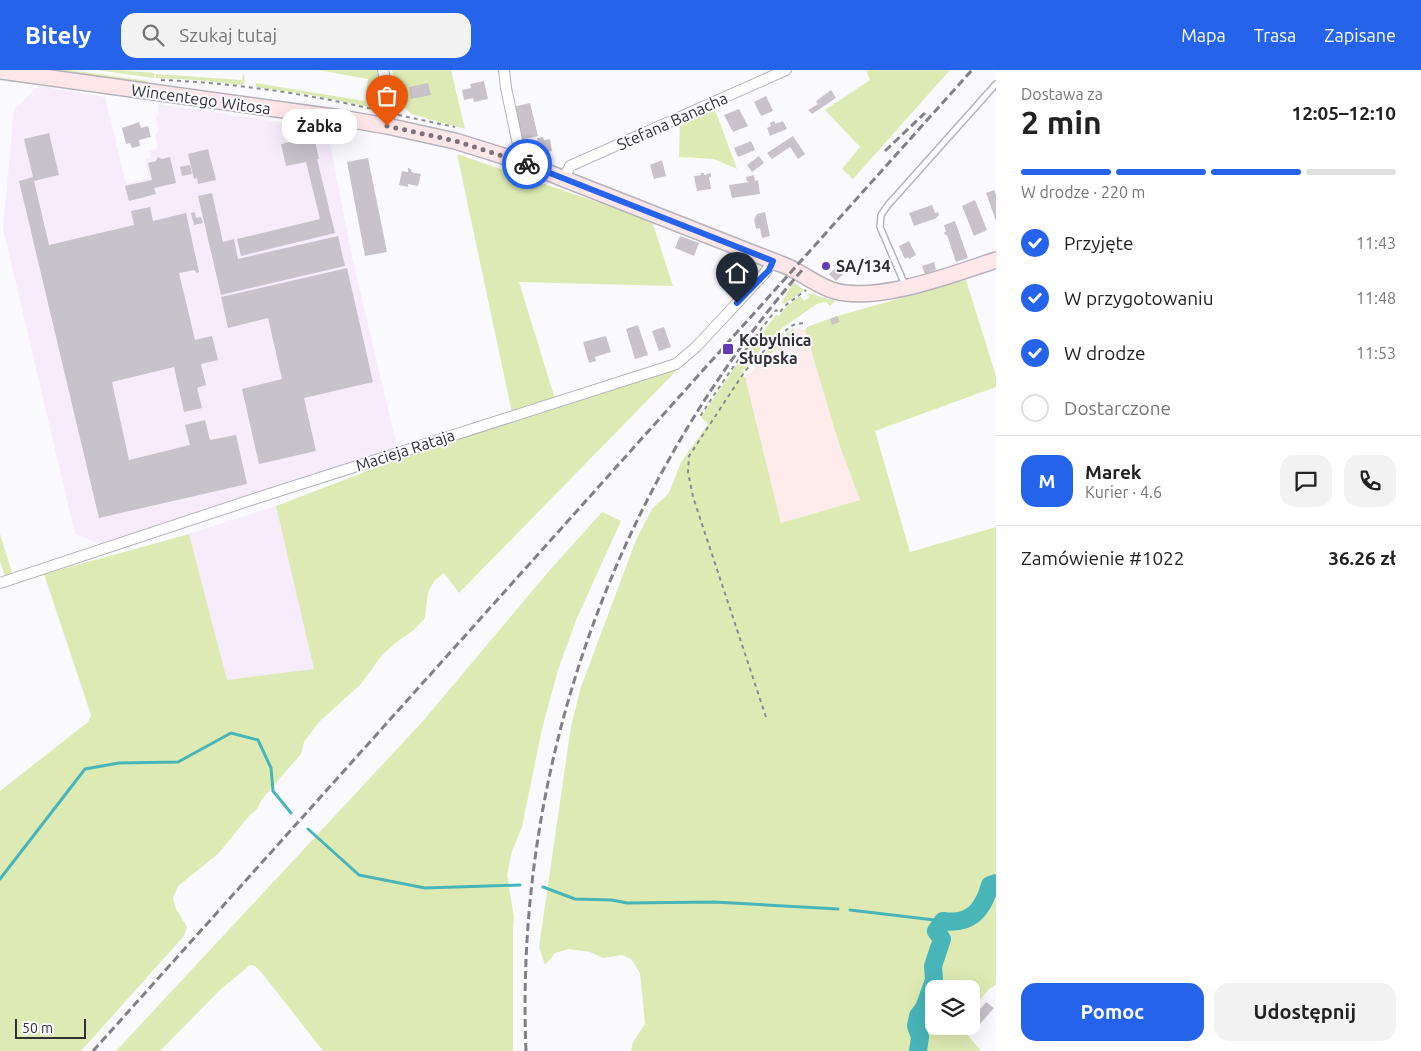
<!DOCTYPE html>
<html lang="pl">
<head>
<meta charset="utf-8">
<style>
	body { margin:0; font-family:Ubuntu,sans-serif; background:#f2f2f2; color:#222; height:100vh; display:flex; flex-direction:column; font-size:19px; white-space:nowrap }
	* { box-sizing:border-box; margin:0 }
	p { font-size:16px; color:#767676 }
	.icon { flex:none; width:28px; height:28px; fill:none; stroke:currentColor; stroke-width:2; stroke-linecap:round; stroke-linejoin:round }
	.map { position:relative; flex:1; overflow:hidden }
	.panel { display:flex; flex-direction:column; background:#fff; width:425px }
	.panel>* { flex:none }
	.tools { position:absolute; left:925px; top:910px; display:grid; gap:10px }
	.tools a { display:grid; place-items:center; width:55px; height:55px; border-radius:10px; background:#fff; box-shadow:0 5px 20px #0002; font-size:25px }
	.scale { position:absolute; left:15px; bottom:12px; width:71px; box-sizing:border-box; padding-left:5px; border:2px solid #313034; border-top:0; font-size:14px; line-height:18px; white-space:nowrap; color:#313034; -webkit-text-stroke:4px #fafafe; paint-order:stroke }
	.pin { position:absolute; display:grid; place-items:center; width:42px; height:42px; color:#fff; margin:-51px -21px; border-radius:50% 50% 50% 0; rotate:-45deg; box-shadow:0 0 5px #0007 }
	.pin .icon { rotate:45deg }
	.courier { position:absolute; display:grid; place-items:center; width:50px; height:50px; margin:-25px; border:4px solid #2563eb; border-radius:50%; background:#fff; color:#222; box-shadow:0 1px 6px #0007 }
	.bubble { position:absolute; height:35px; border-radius:15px; background:#fff; box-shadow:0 5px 20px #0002; font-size:16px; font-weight:600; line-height:35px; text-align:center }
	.head em { font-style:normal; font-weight:600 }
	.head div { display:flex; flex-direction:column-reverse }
	.head { display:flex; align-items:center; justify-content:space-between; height:85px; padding:0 25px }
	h1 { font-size:32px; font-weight:600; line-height:38px }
	.bar { display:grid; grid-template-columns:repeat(4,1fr); gap:8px 5px; align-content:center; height:60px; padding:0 25px }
	.bar i { height:6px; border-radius:4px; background:#e0e0e0 }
	.bar .selected { background:#2563eb }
	.bar p { grid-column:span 4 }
	.line { display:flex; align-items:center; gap:12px; padding:0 25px; border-top:1px solid #e0e0e0 }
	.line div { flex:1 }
	.round { display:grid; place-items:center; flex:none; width:52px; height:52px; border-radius:15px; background:#f2f2f2 }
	ol { padding:0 25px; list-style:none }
	li { display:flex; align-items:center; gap:15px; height:55px }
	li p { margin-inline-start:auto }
	li .icon { padding:5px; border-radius:50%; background:#2563eb; color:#fff; stroke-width:4 }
	li:last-child { color:#767676 }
	li i { width:28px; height:28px; border:2px solid #e0e0e0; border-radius:50% }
	.button { display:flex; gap:10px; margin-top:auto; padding:10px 25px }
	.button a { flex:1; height:58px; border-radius:15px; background:#2563eb; color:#fff; font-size:20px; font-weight:600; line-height:58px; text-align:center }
	.button a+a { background:#f2f2f2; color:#222 }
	header { display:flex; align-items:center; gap:30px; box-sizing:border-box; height:70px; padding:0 25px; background:#2563eb; color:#fff }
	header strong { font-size:24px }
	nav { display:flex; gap:28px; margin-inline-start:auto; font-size:18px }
	.search { width:350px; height:45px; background:#f2f2f2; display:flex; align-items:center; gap:12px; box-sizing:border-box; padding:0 18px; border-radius:15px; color:#767676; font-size:19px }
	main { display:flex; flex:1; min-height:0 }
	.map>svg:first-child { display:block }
	.commercial { fill:#fdeceb }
	.industrial { fill:#f6ecfc }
	.green { fill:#deeab3 }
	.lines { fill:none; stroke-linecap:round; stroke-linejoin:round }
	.stream { stroke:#48b5b9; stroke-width:3 }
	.river { stroke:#48b5b9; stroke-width:18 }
	.building { fill:#c8c2ca }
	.lane-casing { stroke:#b4b3bd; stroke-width:8 }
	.street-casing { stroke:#b4b3bd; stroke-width:12 }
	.secondary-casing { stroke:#b4b3bd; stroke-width:18 }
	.path { stroke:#8c8b8f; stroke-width:2; stroke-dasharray:4 4; stroke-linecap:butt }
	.lane { stroke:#fff; stroke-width:5 }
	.street { stroke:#fff; stroke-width:10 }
	.secondary { stroke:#ffe6e8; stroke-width:15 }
	.rail { stroke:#818185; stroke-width:3; stroke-dasharray:8 4; stroke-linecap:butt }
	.done { stroke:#77777b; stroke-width:5; stroke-dasharray:0 9 }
	.route { stroke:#2563eb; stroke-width:6 }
	.poi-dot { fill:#633bb3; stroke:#fafafe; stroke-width:2 }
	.labels { text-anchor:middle; stroke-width:4; stroke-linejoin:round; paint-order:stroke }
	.street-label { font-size:16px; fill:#313034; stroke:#fafafe }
	.poi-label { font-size:16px; font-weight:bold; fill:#313034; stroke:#fafafe; text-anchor:start }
</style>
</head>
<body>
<header>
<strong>Bitely</strong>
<div class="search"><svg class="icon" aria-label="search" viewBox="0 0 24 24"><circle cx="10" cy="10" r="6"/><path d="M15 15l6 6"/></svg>Szukaj tutaj</div>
<nav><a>Mapa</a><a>Trasa</a><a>Zapisane</a></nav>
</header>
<main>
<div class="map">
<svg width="996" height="981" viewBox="0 0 996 981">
	<rect width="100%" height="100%" fill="#fafafe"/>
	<!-- commercial -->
	<polygon class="commercial" points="795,258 805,260 839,374 860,430 781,453 745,307 789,266"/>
	<!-- industrial -->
	<g class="industrial">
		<polygon points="39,16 105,27 126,114 149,108 145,89 151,87 149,81 158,79 155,65 159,60 156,48 159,43 158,34 327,59 353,191 397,377 103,475 75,464 3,158 14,39"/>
		<polygon points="276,436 315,599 227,611 189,464"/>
	</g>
	<!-- green -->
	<g class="green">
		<polygon points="35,0 69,0 148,11 148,17"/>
		<polygon points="97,0 119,0 155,3 154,8"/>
		<polygon points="318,0 378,0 385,31 384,40 311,25 256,17 256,13 365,31 368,9"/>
		<polygon points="392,0 451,0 465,59 411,44 401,34"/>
		<polygon points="866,0 950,0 853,109 842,99 860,77 825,40 870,10"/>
		<polygon points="156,4 242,10 243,4 244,4 245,12 241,15 196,10 156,8"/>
		<polygon points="714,37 737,99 714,89 679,87 680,53"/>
		<polygon points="457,84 652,151 673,216 519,212 555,329 512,343"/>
		<polygon points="966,210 996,306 996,317 875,361 910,482 996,457 996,915 989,919 971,940 971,919 934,919 934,956 960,956 981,981 631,981 633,972 645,954 640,903 631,889 622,885 603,888 590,882 569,879 555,883 545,895 539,877 571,656 581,617 636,470 652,439 669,423 681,392 708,354 701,347 748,278 750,279 776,245 779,246 787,236 800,226 804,231 809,227 808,225 809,223 835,231 830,236 826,232 817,234 782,258 762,277 740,305 745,307 781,453 860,430 839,374 805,260 807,257 837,246"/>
		<polygon points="793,212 804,220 785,234 782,232"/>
		<path d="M 794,258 L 794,260 C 783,271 772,286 758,293 L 776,271 Z"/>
		<polygon points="679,298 459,523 444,503 435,510 428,522 425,548 414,560 398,571 382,585 361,614 319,652 304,672 301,684 262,729 257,739 249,746 218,784 178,816 173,828 176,839 187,857 184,866 81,981 0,981 0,721 88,652 91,645 44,504 189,464 227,610 314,599 276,436 417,382"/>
		<polygon points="602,442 621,451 577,548 558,600 542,659 522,757 512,781 507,805 514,847 513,859 513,981 323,981 262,903 255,896 250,895 220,920 160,981 116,981 423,651 549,501"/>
		<polygon points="0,464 13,506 5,507 0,491"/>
	</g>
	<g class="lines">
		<!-- stream -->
		<g class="stream">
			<polyline points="308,759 359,805 425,818 520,815"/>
			<polyline points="0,809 85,699 119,693 178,692 231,663 258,670 271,698 273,721 291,743"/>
			<polyline points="543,817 575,829 612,830 627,833 714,832 838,839"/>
			<polyline points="850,840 943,851"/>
		</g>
		<!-- river -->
		<path class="river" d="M 918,981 L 920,967 L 916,956 L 918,946 L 924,938 L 934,910 L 933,896 L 942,869 L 936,861 L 943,851 C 971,855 983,840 990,815 L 996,813"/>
	</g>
	<!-- building -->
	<g class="building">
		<polygon points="484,11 488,29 474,32 473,28 464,30 462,20 471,18 470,14"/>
		<polygon points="428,13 431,25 411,29 409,17"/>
		<polygon points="831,20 836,28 812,44 808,40 818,34 816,31"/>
		<polygon points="766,26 773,41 761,46 754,32"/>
		<polygon points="530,33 538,66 521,70 513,37"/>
		<polygon points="739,39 748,56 733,62 724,45"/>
		<polygon points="774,51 775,54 783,51 787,59 770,66 767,58 771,56 770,53"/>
		<polygon points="139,52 141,58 148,56 151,67 139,70 140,76 132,78 130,73 126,74 122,58"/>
		<polygon points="49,63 59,105 34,111 49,175 134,155 131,141 150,137 153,151 186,143 199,202 196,203 195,200 179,203 195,270 212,266 218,290 201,294 206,315 197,318 202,338 184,342 174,297 112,312 129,390 190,375 185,355 205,350 210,370 236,365 247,414 99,448 19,111 33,107 24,69"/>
		<polygon points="793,66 805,84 798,89 790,77 772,89 767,83"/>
		<polygon points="314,67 319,89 317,89 335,163 241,186 237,169 320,149 306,92 286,96 281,74"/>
		<polygon points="543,67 544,70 550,69 552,81 535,85 533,73 538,71 537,68"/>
		<polygon points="751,71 755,80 738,87 734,78"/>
		<polygon points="208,79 216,110 198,114 197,108 194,109 188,84"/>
		<polygon points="759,86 764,93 752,102 747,95"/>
		<polygon points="158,87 162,89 170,87 176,113 154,118 156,124 129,131 125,116 152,110 148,93 156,91"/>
		<polygon points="368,88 387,182 365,186 347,92"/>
		<polygon points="662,90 666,106 654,109 650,95"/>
		<polygon points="190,95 192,104 182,106 180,97"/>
		<polygon points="408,98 411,99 411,102 421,104 418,116 408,114 408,117 399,115 402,101 408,102"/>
		<polygon points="700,103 704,103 704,105 711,103 711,107 709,107 711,119 697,121 694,106 701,105"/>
		<polygon points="754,105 755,111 758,110 760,124 732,128 729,115 749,112 747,111 746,107"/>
		<polygon points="994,120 996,125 996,151 986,123"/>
		<polygon points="212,123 223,172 234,169 238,189 338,166 345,196 221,225 198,126"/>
		<polygon points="975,130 987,160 974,166 962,136"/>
		<polygon points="932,135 935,143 938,142 939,146 936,147 937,148 914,156 909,143"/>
		<polygon points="195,142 196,148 201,147 203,153 194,155 191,143"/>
		<polygon points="765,142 770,166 762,168 760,158 756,159 754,150 757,144"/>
		<polygon points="955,151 968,188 956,192 947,165 945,165 944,162 946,162 944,155"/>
		<polygon points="680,166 699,173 694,186 675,178"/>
		<polygon points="909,171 916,185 909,189 908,187 905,189 899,176"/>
		<polygon points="726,190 732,195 727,201 721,196"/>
		<polygon points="741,190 744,193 746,191 748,193 750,191 756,196 751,203 754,205 751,208 748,206 747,208 734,196"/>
		<polygon points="934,192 936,200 925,204 922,196"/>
		<polygon points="347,198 373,312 304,328 316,381 259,394 242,319 282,309 268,248 228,258 221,227"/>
		<polygon points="836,198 843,204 836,211 829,204"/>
		<polygon points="837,246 840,252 832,255 830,249"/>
		<polygon points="638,255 648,285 635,289 626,259"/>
		<polygon points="664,257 671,277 659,281 652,261"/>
		<polygon points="606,266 611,282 595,287 596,291 589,293 583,272"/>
		<polygon points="986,932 994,938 980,954 973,948"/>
	</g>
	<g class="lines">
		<!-- lane casing -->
		<g class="lane-casing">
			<polyline id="lane" points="905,215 880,157 881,145 888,135 996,14"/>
		</g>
		<!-- street casing -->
		<g class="street-casing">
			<g id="street">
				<polyline points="383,0 391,36 387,56"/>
				<polyline points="504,0 506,18 519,79 516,90"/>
				<polyline points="564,108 570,96 786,0"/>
				<polyline points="0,513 257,428 676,294 697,276 764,204 773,191"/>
			</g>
		</g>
		<!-- secondary casing -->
		<g class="secondary-casing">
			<path id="secondary" d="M 0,1 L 341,48 L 387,56 L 455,71 L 516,90 L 773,191 C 780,194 788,196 794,200 C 808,207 820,217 835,221 C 878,233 954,204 996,190"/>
		</g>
		<!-- path -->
		<g class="path">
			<path d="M 161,10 C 236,13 309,24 381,41"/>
			<polyline points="398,45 455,57"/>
			<path d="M 702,345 L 701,345 C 724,309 749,274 776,240 L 779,243 L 786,235 L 806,220"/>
			<polyline points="766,647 693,427 688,402 689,386 745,301 777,267 793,255 803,253"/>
		</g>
		<!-- lane -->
		<use href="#lane" class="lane"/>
		<!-- street -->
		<use href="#street" class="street"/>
		<!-- secondary -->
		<use href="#secondary" class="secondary"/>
		<!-- rail -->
		<g class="rail">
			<polyline points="885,81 925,43"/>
			<polyline points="93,981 972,0"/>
			<path d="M 526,981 C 514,695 616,414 803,199"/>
		</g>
	</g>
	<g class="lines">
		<!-- done -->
		<polyline class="done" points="387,56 456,71 527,94"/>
		<!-- route -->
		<polyline class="route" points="527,94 773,191 769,200 737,233"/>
	</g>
	<!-- markers -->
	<g class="poi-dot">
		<circle cx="826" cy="196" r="5"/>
		<rect x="722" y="273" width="12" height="12" rx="2.5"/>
	</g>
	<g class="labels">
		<!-- street labels -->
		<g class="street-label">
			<text transform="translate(201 29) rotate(8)" y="6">Wincentego Witosa</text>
			<text transform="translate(672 51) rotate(-24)" y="6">Stefana Banacha</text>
			<text transform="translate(405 380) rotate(-18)" y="6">Macieja Rataja</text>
		</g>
		<!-- poi labels -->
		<g class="poi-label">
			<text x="836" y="202">SA/134</text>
			<text x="739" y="276">Kobylnica<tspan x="739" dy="18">Słupska</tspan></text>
		</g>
	</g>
</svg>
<div class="tools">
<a><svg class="icon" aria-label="layers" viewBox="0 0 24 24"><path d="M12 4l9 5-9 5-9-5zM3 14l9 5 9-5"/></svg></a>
</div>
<div class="scale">50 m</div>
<div class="pin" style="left:387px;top:56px;background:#ea580c"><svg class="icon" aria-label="bag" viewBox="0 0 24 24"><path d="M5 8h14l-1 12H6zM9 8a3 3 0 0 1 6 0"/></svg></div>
<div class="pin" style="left:737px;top:233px;background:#1f2937"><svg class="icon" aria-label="home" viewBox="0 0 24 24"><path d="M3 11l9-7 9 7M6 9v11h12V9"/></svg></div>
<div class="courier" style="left:527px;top:94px"><svg class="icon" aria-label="bike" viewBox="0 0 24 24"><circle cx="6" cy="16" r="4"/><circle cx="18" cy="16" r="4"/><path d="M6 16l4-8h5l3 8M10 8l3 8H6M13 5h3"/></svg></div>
<div class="bubble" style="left:282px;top:39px;width:75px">Żabka</div>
</div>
<section class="panel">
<div class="head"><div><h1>2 min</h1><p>Dostawa za</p></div><em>12:05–12:10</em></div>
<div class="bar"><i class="selected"></i><i class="selected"></i><i class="selected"></i><i></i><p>W drodze · 220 m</p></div>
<ol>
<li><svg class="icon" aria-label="check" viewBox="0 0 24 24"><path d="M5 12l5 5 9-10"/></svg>Przyjęte<p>11:43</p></li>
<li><svg class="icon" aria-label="check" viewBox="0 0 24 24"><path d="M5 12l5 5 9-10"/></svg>W przygotowaniu<p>11:48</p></li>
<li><svg class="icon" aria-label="check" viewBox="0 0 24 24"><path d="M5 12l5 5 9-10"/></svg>W drodze<p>11:53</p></li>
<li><i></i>Dostarczone</li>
</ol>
<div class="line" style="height:90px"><b class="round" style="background:#2563eb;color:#fff">M</b><div><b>Marek</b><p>Kurier · 4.6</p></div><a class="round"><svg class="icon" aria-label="chat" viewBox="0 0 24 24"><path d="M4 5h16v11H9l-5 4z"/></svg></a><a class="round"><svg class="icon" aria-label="phone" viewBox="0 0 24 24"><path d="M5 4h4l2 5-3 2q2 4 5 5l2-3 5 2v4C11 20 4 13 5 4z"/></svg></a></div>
<div class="line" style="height:65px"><div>Zamówienie #1022</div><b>36.26 zł</b></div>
<div class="button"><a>Pomoc</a><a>Udostępnij</a></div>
</section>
</main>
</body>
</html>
